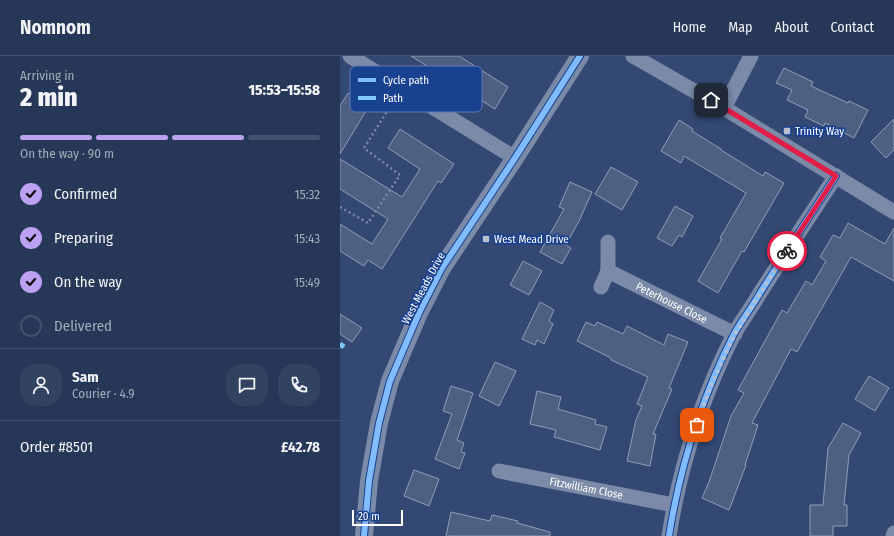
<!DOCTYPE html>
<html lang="en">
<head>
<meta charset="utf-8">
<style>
	body { margin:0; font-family:"Fira Sans Condensed",sans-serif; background:#324261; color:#f1f3f6; height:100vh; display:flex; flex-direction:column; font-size:15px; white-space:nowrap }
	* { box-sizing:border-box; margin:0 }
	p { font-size:13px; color:#a4acba }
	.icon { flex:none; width:22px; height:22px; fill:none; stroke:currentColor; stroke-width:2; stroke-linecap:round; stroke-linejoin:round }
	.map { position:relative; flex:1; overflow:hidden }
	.details { display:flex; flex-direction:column; background:#263757; width:340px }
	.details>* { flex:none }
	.scale { position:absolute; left:12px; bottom:10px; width:51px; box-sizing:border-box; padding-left:4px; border:2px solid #fff; border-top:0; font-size:11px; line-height:14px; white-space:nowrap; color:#fff; -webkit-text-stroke:3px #18418f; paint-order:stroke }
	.pin { position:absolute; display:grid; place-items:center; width:34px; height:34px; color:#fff; margin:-17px; border-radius:8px; box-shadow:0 2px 6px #0006 }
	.courier { position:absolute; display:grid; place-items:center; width:40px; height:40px; margin:-20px; border:3px solid #e11d48; border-radius:50%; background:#fff; color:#222; box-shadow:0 1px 5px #0007 }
	.headline em { font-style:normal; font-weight:800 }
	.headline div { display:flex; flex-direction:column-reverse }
	.headline { display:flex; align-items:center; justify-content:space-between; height:68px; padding:0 20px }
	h1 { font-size:26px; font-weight:800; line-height:30px }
	.bar { display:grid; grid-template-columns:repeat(4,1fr); gap:6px 4px; align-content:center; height:48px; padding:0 20px }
	.bar i { height:5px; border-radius:3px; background:#42516d }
	.bar .active { background:#bca0f2 }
	.bar p { grid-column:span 4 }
	.line { display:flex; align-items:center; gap:10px; padding:0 20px; border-top:1px solid #42516d }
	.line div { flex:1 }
	.round { display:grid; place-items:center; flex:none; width:42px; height:42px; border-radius:16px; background:#324261 }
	ol { padding:0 20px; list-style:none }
	li { display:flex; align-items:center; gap:12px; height:44px }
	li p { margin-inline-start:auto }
	li .icon { padding:4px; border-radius:50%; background:#bca0f2; color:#111; stroke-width:4 }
	li:last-child { color:#a4acba }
	li i { width:22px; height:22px; border:2px solid #42516d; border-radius:50% }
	header { display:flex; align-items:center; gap:24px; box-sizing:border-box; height:56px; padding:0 20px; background:#263757; border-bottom:1px solid #42516d }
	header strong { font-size:19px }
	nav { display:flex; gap:22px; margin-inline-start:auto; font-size:14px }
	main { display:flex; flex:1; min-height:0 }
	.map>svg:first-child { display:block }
	.building { fill:#4e6082; stroke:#8f9db6 }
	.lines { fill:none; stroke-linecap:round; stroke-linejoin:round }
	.path { stroke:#7a8aa7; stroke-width:2.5; stroke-dasharray:2 3; stroke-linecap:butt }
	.minor { stroke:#7a8aa7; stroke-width:15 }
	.tertiary { stroke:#7a8aa7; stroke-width:18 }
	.quiet { stroke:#80caff; stroke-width:5; stroke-dasharray:10 5; stroke-linecap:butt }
	.cycleway-casing { stroke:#18418f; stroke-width:8 }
	.cycleway { stroke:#80bcff; stroke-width:6 }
	.done { stroke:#b8bfce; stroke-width:4; stroke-dasharray:0 7.2 }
	.route { stroke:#e11d48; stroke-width:5 }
	.poi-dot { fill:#b8bfce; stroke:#18418f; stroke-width:1.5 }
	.labels { text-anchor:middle; stroke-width:3.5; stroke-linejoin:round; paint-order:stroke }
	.poi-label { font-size:11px; fill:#fff; stroke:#18418f; text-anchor:start }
	.street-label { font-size:11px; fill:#fff; stroke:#18418f }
	.key { fill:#18418f; stroke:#5d7ab1; stroke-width:1 }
	.key-label { font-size:11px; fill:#fff }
</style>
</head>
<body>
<header>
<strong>Nomnom</strong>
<nav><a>Home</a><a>Map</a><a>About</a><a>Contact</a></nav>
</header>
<main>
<section class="details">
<div class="headline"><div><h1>2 min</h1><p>Arriving in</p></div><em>15:53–15:58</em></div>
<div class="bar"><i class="active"></i><i class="active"></i><i class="active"></i><i></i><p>On the way · 90 m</p></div>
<ol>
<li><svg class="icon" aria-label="check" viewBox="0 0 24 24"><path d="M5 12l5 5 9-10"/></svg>Confirmed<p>15:32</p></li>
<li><svg class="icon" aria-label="check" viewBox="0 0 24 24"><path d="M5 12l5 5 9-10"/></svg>Preparing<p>15:43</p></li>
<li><svg class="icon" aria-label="check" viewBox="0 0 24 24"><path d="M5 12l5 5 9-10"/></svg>On the way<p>15:49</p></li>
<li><i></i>Delivered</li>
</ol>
<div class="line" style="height:72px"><a class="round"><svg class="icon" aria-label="person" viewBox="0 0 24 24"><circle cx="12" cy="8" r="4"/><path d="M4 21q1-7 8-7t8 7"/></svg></a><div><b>Sam</b><p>Courier · 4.9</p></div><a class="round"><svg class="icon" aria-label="chat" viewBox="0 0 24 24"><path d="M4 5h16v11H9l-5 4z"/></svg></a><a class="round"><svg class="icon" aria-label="phone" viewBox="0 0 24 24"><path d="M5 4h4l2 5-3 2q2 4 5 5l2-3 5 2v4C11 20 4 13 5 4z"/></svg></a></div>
<div class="line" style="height:52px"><div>Order #8501</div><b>£42.78</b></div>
</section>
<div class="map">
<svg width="554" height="480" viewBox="0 0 554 480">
	<rect width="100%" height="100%" fill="#334974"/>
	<!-- building -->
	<g class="building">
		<polygon points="71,0 119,0 168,31 155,53"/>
		<polygon points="444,12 473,26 471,30 508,47 509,45 528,54 514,82 485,67 484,70 465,61 468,54 447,44 452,34 436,27"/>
		<polygon points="8,37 29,50 0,98 0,50"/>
		<polygon points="554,63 554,94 546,102 531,86"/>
		<polygon points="339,64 353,73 352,75 381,93 381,94 423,120 425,116 444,127 404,196 402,195 378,237 358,225 382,183 380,182 406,137 344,100 341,107 321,95"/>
		<polygon points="60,73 114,108 101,127 98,125 42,213 28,204 24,210 0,195 0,168 32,188 48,163 0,133 0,103 62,141 80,113 48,92"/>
		<polygon points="271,111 298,126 282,154 255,138"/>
		<polygon points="230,126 252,136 240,163 226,189 231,192 222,208 200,196 224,153 219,151"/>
		<polygon points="335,150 353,160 342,181 339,179 332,190 317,182"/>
		<polygon points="508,167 545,188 554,172 554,225 511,201 457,296 451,293 412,367 418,369 405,409 406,409 389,454 362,442 369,426 391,360 404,337 398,334 442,254 447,257 466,225 472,229 486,205 480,201 493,179 500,182"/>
		<polygon points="183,205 202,215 189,239 170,229"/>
		<polygon points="200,246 214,254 209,265 213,268 204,288 197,284 195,289 182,283"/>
		<polygon points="0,258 22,272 12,286 0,278"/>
		<polygon points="246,266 255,270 257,266 283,278 287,270 324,289 328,278 348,286 329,332 332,333 313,378 316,378 310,410 287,405 296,364 302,350 297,348 308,321 271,304 271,302 237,285"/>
		<polygon points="155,306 176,315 159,350 139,340"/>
		<polygon points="529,320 549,332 535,355 515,343"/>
		<polygon points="111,330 133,337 117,384 124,387 121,396 125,397 119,413 95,403 112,358 103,355"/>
		<polygon points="197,335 221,341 218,353 256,364 255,368 267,371 260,394 214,381 216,374 190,368"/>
		<polygon points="503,367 521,377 509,399 504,449 507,449 507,470 493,470 493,480 470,480 470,449 483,449 488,392"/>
		<polygon points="74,414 99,423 89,450 64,440"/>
		<polygon points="111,456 150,465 152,459 178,465 177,467 210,476 210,480 106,480"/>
	</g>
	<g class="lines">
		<!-- path -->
		<polyline class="path" points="0,151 28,167 60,119 24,92 53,46"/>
		<!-- minor -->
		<g class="minor">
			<polyline points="10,0 175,102"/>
			<polyline points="293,0 384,52 554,156"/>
			<polyline points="384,52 411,0"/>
			<path id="s1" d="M 268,186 L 268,215 L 395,278"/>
			<polyline points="261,231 268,215"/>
			<path id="s2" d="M 159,415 L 334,449"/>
			<path d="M 329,480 C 340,410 362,341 394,278 C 402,264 412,251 420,237 C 445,198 470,159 496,120"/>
			<polyline points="553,480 554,477"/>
		</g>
		<!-- tertiary -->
		<polyline class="tertiary" points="24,480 29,425 39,367 50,325 79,257 102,212 175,102 240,0"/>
		<!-- quiet -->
		<g class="quiet">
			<polyline points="55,44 61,32"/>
			<polyline points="0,288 4,291"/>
		</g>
		<!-- cycleway casing -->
		<g class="cycleway-casing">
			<g id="cycleway">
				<polyline points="24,480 29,425 39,367 50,325 79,257 102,212 175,102 240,0"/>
				<path d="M 329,480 C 340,410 362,341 394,278 C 402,264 412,251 420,237 C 445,198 470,159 496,120"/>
			</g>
		</g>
		<!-- cycleway -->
		<use href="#cycleway" class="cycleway"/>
	</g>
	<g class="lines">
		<!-- done -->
		<polyline class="done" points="357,369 370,332 395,278 447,195"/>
		<!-- route -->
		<polyline class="route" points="371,44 496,120 447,195"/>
	</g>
	<!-- markers -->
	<g class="poi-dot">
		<rect x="443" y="71" width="8" height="8" rx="2"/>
		<rect x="142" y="179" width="8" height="8" rx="2"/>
	</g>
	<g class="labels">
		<!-- poi labels -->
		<g class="poi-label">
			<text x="455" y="79">Trinity Way</text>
			<text x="154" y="187">West Mead Drive</text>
		</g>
		<!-- street labels -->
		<g class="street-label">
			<text transform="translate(83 232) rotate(-62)" y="4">West Meads Drive</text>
			<text dy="4" stroke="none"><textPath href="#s1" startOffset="100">Peterhouse Close</textPath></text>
			<text dy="4" stroke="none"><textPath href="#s2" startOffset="89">Fitzwilliam Close</textPath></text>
		</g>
	</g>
	<!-- legend -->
	<rect x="10" y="10" width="132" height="46" rx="6" class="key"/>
	<rect x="18" y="22" width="18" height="4" fill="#80bcff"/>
	<rect x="18" y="40" width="18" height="4" fill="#80caff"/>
	<g class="key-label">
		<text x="43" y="28">Cycle path</text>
		<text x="43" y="46">Path</text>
	</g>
</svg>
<div class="scale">20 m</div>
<div class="pin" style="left:357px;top:369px;background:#ea580c"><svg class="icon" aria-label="bag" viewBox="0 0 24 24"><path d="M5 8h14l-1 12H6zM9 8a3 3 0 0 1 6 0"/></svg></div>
<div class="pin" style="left:371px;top:44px;background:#1f2937"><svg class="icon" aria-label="home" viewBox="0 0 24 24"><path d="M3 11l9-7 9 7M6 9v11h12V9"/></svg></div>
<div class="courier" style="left:447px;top:195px"><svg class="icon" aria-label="bike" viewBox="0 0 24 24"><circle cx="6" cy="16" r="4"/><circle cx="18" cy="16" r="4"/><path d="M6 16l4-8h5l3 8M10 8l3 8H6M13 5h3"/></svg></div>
</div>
</main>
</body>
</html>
